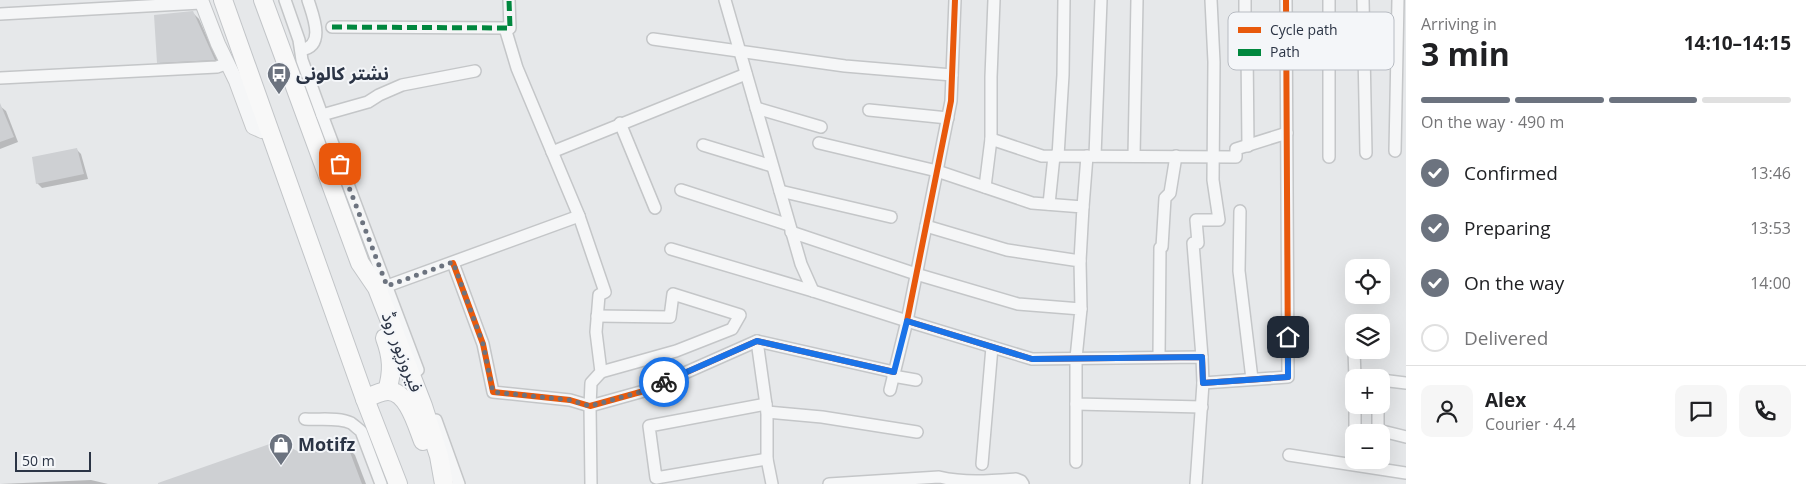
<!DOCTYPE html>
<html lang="en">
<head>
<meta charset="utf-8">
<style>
	body { margin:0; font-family:"Open Sans","Noto Sans Arabic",sans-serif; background:#f6f6f6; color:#202124; height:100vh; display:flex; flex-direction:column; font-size:19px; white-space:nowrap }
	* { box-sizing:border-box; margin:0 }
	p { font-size:16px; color:#757577 }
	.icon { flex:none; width:28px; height:28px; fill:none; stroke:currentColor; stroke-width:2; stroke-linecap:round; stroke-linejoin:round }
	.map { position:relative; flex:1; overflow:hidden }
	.panel { display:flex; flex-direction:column; background:#fff; width:400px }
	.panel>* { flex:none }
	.buttons { position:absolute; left:1345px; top:259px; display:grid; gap:10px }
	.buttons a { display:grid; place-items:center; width:45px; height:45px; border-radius:10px; background:#fff; box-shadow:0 5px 20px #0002; font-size:25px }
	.scale { position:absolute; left:15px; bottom:12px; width:76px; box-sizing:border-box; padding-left:5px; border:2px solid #2b3445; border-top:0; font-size:14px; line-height:18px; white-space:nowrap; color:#2b3445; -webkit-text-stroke:4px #f4f6f9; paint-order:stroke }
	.pin { position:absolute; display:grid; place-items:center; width:42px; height:42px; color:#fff; margin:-21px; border-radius:10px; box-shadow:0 2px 8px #0006 }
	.courier { position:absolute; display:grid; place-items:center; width:50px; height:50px; margin:-25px; border:4px solid #1a73e8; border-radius:50%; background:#fff; color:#222; box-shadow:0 1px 6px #0007 }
	.headline em { font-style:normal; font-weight:700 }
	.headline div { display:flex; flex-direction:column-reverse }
	.headline { display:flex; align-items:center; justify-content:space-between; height:85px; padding:0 15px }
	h1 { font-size:32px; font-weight:700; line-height:38px }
	.bar { display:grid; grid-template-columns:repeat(4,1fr); gap:8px 5px; align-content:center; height:60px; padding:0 15px }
	.bar i { height:6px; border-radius:4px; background:#e0e0e0 }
	.bar .selected { background:#6c737f }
	.bar p { grid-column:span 4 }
	.line { display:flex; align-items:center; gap:12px; padding:0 15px; border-top:1px solid #e0e0e0 }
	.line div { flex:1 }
	.round { display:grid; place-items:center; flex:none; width:52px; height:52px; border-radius:10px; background:#f6f6f6 }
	ol { padding:0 15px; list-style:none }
	li { display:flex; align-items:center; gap:15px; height:55px }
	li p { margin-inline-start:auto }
	li .icon { padding:5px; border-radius:50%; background:#6c737f; color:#fff; stroke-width:4 }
	li:last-child { color:#757577 }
	li i { width:28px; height:28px; border:2px solid #e0e0e0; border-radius:50% }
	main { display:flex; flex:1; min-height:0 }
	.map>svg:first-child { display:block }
	.shadow { fill:#0003 }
	.building { fill:#ced0d3 }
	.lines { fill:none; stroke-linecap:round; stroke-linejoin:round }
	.minor-casing { stroke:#c4c6c8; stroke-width:14 }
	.tertiary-casing { stroke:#c4c6c8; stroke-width:16 }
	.primary-casing { stroke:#c2c5c8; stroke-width:20 }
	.minor { stroke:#f5f6f7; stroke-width:11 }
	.tertiary { stroke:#f5f6f7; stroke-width:14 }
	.primary { stroke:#f8f8f8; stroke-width:18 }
	.quiet { stroke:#00873e; stroke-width:5; stroke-dasharray:10 5; stroke-linecap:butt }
	.cycleway-casing { stroke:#f4f6f9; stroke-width:9 }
	.cycleway { stroke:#e8590c; stroke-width:6 }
	.done { stroke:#6c737f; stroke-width:5; stroke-dasharray:0 9 }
	.route { stroke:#1a73e8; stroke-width:6 }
	.labels { text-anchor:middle; stroke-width:4; stroke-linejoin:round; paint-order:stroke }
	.poi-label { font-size:18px; font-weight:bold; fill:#2b3445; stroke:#f4f6f9; text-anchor:start }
	.street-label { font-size:18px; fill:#2b3445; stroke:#f4f6f9 }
	.key { fill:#f4f6f9; stroke:#b8bcc3; stroke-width:1 }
	.key-label { font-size:14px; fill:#2b3445 }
</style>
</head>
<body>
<main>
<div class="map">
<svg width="1406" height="484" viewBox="0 0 1406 484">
	<rect width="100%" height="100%" fill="#e6e8ea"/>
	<!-- shadow -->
	<g class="shadow">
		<polygon points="192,12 199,19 220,66 165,68 159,62"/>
		<polygon points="0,106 6,111 18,142 0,149"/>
		<polygon points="76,149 81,154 88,179 42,188 37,183"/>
		<polygon points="348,448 355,455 366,484 172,484 301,455"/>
		<polygon points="91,480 108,484 0,484"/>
	</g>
	<!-- building -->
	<g class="building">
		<polygon points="193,11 215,60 157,63 154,15"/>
		<polygon points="0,103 14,137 0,142"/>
		<polygon points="77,148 84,174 36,184 32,157"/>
		<polygon points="278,441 301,453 348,447 362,484 158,484 158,483"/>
	</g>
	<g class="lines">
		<!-- minor casing -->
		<g class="minor-casing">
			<g id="minor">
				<polyline points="285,0 299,40 302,60 322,115 418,370"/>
				<polyline points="725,0 801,264 813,291"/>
				<polyline points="955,0 951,101 907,321 1032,359 1202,357 1203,383 1288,377 1286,0"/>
				<polyline points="1245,0 1245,36 1241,42 1247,49 1248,146"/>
				<polyline points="1329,0 1329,157"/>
				<polyline points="1363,0 1366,153"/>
				<polyline points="0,14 201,3"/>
				<polyline points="332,27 510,28 509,0"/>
				<polyline points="505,28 517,68 579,216 605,292 599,295 596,332 601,372 591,383 590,406 591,484"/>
				<polyline points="653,39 845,66 952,75"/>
				<path d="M 301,50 C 326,46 313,16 308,0"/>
				<polyline points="0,78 217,67 228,63"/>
				<polyline points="756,108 821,127"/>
				<polyline points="869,110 948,118"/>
				<polyline points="322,115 368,102 379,95 402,85 475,71"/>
				<polyline points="620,123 655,208"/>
				<polyline points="991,139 991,77 994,0"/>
				<polyline points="819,143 937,171 1032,203 1083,207 1080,261"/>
				<polyline points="703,145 772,166"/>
				<polyline points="1395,151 1398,0"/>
				<polyline points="552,152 746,74"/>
				<polyline points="1058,156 1063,75 1064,0"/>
				<polyline points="1095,156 1101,0"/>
				<polyline points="1134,156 1137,0"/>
				<polyline points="985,187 991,139 1042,156 1236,157 1236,149 1287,133"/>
				<polyline points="681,190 789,225"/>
				<polyline points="780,191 891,217"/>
				<polyline points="1049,204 1054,156"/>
				<polyline points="1083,207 1087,156"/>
				<polyline points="1240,211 1239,271 1252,379"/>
				<polyline points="926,226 1007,250 1080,261 1081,309"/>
				<polyline points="791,232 916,274 1018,304 1081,309 1076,358 1076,404 1202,407"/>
				<polyline points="671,249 813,291 907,321 890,390"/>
				<polyline points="453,263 483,344 493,392 570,400 590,406 644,391 757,341 894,372"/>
				<polyline points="387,286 579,216"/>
				<polyline points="597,316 670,317 673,294 740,315 732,329 676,351 601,372"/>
				<polyline points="757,341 767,412 767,459 772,484"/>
				<polyline points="1354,350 1355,378"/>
				<polyline points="1159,357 1160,248 1162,247 1165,198 1170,193 1176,156"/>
				<polyline points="1202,357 1193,243 1198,243 1196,220 1219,220 1213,180 1214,62 1211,0"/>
				<polyline points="893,376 916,380"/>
				<polyline points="1381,380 1406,383"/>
				<polyline points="766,404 649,426 656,478 767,459"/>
				<polyline points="1076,404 1076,462"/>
				<polyline points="1355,405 1355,432"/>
				<polyline points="767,412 822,417 917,432"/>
				<path d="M 305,419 C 319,420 339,417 351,423 C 354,425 358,429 361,431 L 381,484"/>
				<polyline points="436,420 459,484"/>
				<polyline points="1378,430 1378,405"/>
				<polyline points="1378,432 1378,430 1406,437"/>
				<polyline points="1289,455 1406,473"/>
				<polyline points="1351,463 1354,443"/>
				<polyline points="982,464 992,347"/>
				<path d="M 829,484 L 939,477 C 965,483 989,481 1016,479 L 1021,481 L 1023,484"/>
				<polyline points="1196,484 1203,383"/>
			</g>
		</g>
		<!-- tertiary casing -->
		<g class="tertiary-casing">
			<polyline id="tertiary" points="201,0 218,44 236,81 253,127 262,131 269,131"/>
		</g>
		<!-- primary casing -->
		<g class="primary-casing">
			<g id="primary">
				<polyline points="223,0 365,399 398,484"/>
				<polyline points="263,0 360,263 377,288 423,406 439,456 444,484"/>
				<path d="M 385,338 C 392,357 393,371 387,391"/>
				<path d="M 365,399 C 371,396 381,391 388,391 C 408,391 417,426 423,441"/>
			</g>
		</g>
		<!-- minor -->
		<use href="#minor" class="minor"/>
		<!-- tertiary -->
		<use href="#tertiary" class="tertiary"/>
		<!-- primary -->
		<use href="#primary" class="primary"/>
		<!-- quiet -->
		<polyline class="quiet" points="332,27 510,28 509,0"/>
		<!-- cycleway casing -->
		<g class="cycleway-casing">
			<g id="cycleway">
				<polyline points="955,0 951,101 907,321 1032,359 1202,357 1203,383 1288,377 1286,0"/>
				<polyline points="453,263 483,344 493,392 570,400 590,406 644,391 757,341 894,372"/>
			</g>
		</g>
		<!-- cycleway -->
		<use href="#cycleway" class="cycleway"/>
	</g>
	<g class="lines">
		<!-- done -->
		<polyline class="done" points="340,164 387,286 453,262 483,344 493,392 570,400 590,406 644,391 664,382"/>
		<!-- route -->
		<polyline class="route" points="664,382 757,341 894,372 907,321 1032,359 1202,357 1203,383 1288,377 1288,337"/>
	</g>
	<!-- icons -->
	<defs>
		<g id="bus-pin" transform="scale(1.25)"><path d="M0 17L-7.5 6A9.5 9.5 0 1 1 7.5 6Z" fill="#6c737f" stroke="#f4f6f9"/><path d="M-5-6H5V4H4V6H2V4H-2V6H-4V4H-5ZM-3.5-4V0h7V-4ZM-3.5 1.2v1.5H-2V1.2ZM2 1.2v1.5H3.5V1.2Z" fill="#fff"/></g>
		<g id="shop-pin" transform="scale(1.25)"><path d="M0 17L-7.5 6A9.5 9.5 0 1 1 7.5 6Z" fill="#6c737f" stroke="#f4f6f9"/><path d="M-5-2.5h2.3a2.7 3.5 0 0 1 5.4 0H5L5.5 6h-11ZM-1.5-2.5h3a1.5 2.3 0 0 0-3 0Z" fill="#fff"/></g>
	</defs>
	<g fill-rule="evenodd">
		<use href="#bus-pin" x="279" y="74"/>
		<use href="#shop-pin" x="281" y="445"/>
	</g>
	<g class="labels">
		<!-- poi labels -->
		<g class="poi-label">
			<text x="296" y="80">نشتر کالونی</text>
			<text x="298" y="451">Motifz</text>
		</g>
		<!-- street labels -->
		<g class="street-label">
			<text transform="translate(402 352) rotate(69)" y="6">فیروزپور روڈ</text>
		</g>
	</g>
	<!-- legend -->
	<rect x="1228" y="12" width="166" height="58" rx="8" class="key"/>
	<rect x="1238" y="27" width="23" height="6" fill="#e8590c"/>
	<rect x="1238" y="49" width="23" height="7" fill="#00873e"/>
	<g class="key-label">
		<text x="1270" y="35">Cycle path</text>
		<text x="1270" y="57">Path</text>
	</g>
</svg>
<div class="buttons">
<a><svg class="icon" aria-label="locate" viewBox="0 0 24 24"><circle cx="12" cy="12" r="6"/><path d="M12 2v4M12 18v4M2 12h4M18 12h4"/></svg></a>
<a><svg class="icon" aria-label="layers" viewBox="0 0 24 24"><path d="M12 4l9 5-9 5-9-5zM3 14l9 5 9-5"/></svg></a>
<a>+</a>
<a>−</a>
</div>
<div class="scale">50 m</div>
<div class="pin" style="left:340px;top:164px;background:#ea580c"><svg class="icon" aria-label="bag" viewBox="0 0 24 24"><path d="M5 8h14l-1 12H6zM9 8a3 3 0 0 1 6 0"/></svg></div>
<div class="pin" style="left:1288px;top:337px;background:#1f2937"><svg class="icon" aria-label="home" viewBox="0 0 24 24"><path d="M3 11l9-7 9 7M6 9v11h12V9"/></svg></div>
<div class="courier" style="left:664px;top:382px"><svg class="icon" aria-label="bike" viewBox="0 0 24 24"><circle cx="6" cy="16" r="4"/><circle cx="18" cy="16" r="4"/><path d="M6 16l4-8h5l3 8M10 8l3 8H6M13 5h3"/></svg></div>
</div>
<section class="panel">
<div class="headline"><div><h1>3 min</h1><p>Arriving in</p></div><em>14:10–14:15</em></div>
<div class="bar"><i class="selected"></i><i class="selected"></i><i class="selected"></i><i></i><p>On the way · 490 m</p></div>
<ol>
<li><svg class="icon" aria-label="check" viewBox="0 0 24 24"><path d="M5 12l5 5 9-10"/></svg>Confirmed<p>13:46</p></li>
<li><svg class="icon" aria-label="check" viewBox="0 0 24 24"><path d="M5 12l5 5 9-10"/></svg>Preparing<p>13:53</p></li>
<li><svg class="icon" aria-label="check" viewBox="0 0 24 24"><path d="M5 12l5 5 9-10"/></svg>On the way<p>14:00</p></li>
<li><i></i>Delivered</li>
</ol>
<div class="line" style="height:90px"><a class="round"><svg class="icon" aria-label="person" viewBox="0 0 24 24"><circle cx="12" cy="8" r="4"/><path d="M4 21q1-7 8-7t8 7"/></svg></a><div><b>Alex</b><p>Courier · 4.4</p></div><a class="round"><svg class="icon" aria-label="chat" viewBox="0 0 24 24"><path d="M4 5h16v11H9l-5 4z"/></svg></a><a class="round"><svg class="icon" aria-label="phone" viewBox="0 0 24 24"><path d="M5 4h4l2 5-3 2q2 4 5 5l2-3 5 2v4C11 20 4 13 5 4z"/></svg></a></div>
</section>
</main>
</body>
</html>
